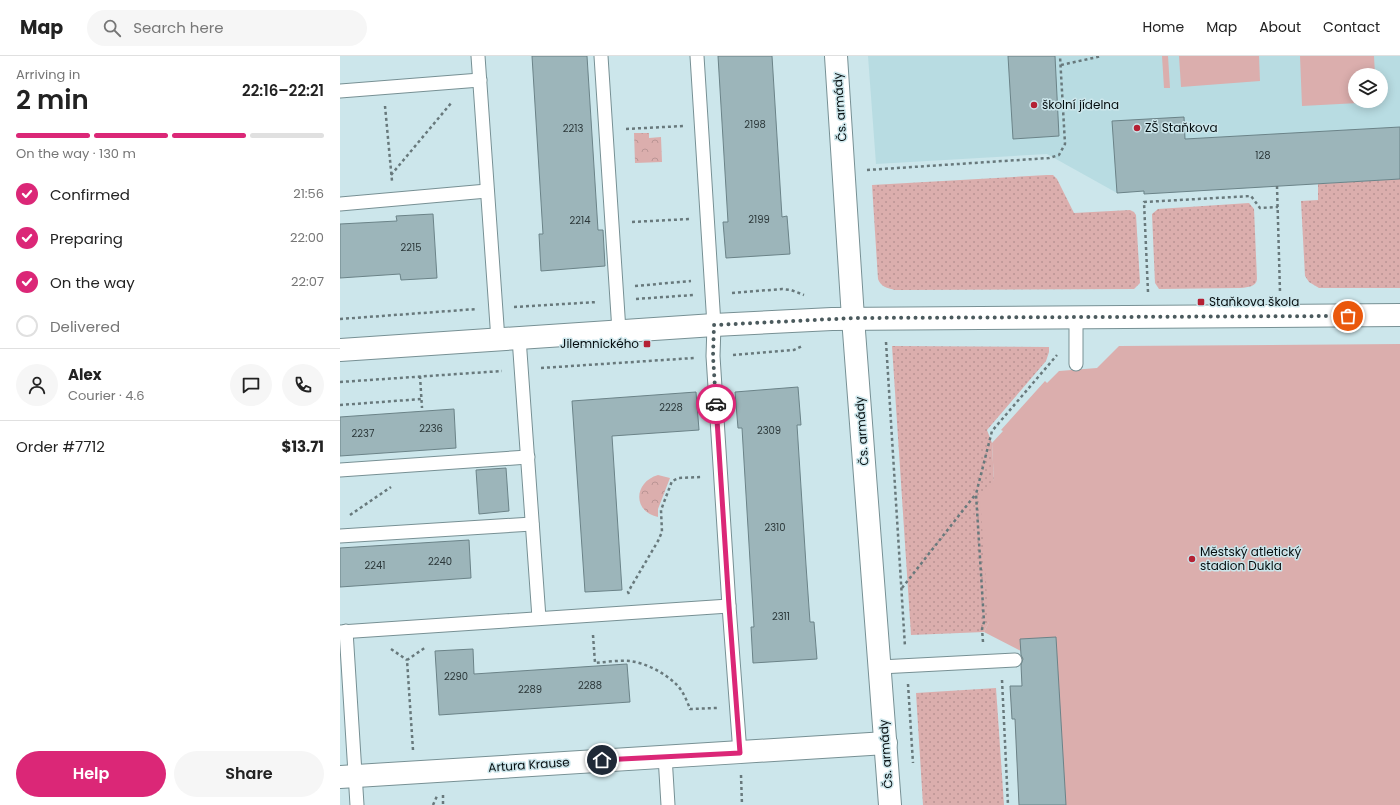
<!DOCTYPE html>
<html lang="en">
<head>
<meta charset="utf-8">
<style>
	body { margin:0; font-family:Poppins,sans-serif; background:#f6f6f6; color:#222; height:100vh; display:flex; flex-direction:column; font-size:15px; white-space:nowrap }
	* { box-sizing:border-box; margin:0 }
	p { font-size:13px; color:#767676 }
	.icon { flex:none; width:22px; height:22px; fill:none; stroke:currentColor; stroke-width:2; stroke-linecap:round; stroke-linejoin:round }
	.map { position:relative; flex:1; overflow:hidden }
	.details { display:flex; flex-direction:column; background:#fff; width:340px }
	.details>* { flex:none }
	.fabs { position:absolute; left:1008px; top:12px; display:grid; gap:8px }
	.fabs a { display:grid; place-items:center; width:40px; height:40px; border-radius:50%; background:#fff; box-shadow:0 2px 10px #0003; font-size:20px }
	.pin { position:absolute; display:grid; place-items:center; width:34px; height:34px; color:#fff; margin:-17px; border:2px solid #fff; border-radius:50%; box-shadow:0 1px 4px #0007 }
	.courier { position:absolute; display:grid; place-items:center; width:40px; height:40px; margin:-20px; border:3px solid #db2777; border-radius:50%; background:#fff; color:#222; box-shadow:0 1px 5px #0007 }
	.summary em { font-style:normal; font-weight:600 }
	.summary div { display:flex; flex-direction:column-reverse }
	.summary { display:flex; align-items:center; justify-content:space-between; height:68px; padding:0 16px }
	h1 { font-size:26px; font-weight:600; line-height:30px }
	.bar { display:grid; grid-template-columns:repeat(4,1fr); gap:6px 4px; align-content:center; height:48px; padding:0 16px }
	.bar i { height:5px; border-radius:3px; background:#e0e0e0 }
	.bar .selected { background:#db2777 }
	.bar p { grid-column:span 4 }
	.line { display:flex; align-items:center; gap:10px; padding:0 16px; border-top:1px solid #e0e0e0 }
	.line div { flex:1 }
	.round { display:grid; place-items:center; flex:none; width:42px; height:42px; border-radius:21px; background:#f6f6f6 }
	ol { padding:0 16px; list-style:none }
	li { display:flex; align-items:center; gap:12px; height:44px }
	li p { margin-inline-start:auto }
	li .icon { padding:4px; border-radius:50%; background:#db2777; color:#fff; stroke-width:4 }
	li:last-child { color:#767676 }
	li i { width:22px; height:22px; border:2px solid #e0e0e0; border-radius:50% }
	.button { display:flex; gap:8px; margin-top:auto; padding:8px 16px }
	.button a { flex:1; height:46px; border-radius:24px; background:#db2777; color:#fff; font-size:16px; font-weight:600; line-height:46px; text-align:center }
	.button a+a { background:#f6f6f6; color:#222 }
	header { display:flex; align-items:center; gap:24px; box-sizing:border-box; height:56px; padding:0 20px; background:#fff; border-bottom:1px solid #e0e0e0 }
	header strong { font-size:19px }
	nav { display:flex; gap:22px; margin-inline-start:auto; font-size:14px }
	.search { width:280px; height:36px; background:#f6f6f6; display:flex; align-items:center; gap:10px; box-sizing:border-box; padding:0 14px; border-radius:22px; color:#767676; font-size:15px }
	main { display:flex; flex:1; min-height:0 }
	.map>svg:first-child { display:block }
	.built { fill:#b8dce2; fill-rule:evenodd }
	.grass { fill:url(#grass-dots) }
	.forest { fill:url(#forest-crowns) }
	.pitch { fill:#dbaead }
	.building { fill:#9cb5ba; stroke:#6b8388 }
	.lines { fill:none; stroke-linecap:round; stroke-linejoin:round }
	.service-casing { stroke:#779094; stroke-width:15 }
	.minor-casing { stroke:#779094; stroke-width:24 }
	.path { stroke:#68797c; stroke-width:2.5; stroke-dasharray:3 3; stroke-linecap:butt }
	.service { stroke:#fff; stroke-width:13 }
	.minor { stroke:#fff; stroke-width:22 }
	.done { stroke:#4b5a5d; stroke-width:4; stroke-dasharray:0 7.2 }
	.route { stroke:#db2777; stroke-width:5 }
	.poi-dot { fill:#b42134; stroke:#cce6eb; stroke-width:1.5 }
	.labels { text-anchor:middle; stroke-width:3; stroke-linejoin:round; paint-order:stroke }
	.number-label { font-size:10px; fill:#2c383a }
	.poi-label { font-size:12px; fill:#060e10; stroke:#cce6eb; text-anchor:start }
	.street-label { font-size:12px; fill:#060e10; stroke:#cce6eb }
</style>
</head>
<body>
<header>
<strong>Map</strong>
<div class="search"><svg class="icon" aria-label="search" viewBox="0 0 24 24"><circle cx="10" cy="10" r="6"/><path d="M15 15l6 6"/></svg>Search here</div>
<nav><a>Home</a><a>Map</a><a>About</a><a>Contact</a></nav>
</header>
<main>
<section class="details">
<div class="summary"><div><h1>2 min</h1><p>Arriving in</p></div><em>22:16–22:21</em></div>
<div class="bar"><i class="selected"></i><i class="selected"></i><i class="selected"></i><i></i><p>On the way · 130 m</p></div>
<ol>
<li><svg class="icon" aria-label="check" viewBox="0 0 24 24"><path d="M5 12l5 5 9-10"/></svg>Confirmed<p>21:56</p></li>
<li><svg class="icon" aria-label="check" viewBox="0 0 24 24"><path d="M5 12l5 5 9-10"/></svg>Preparing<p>22:00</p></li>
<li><svg class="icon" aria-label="check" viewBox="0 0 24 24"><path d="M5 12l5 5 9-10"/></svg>On the way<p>22:07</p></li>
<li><i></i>Delivered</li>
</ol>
<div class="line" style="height:72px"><a class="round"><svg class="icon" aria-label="person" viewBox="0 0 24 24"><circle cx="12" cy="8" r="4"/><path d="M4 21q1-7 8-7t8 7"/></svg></a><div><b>Alex</b><p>Courier · 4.6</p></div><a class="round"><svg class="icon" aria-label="chat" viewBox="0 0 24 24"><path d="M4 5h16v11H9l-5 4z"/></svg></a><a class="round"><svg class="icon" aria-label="phone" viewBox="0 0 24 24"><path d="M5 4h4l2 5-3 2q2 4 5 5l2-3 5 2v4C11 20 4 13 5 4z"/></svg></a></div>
<div class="line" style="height:52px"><div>Order #7712</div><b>$13.71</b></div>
<div class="button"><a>Help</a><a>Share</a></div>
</section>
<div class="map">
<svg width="1060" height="749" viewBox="0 0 1060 749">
	<defs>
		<pattern id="grass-dots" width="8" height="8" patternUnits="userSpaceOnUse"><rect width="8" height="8" fill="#dbaead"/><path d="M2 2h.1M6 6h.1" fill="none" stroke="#ba9494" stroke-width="1.8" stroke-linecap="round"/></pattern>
		<pattern id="forest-crowns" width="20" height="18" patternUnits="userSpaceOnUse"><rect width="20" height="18" fill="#dbaead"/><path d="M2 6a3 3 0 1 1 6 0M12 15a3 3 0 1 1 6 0" fill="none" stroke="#ba9494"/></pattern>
	</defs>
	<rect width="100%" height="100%" fill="#cce6eb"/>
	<!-- built -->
	<path class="built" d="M 528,0 L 1060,0 L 1060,123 L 804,138 L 803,135 L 777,137 L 707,98 L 536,108 ZM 1015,19 L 1041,19 L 1041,45 L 1015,45 Z"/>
	<!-- grass -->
	<g class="grass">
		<path d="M 707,119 L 713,119 L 717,123 L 734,157 L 790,154 L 794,156 L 796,159 L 800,227 L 794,233 L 555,234 C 547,232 541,231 538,223 L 532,129 Z"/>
		<polygon points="1060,123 1060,232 979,232 969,226 965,220 961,145 978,144 978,128"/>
		<path d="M 909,147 L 914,153 L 917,223 C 916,231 908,231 901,232 L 819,233 L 815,227 L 812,158 L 818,153 Z"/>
		<polygon points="552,290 709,291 709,296 706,305 647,374 652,387 654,426 649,566 644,576 571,579"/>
		<polygon points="656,632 664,749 583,749 576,637"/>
	</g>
	<!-- forest -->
	<g class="forest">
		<polygon points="294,77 309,77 309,82 321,81 322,106 295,107"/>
		<path d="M 318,419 L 330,422 L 318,453 L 318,461 C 292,455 294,426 318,419 Z"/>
	</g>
	<!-- pitch -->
	<g class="pitch">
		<polygon points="822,0 828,0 830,32 824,32"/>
		<polygon points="839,0 919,0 920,25 841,31"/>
		<polygon points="960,0 1034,0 1035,19 1015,19 1015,45 1037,46 962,50"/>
		<polygon points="1060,288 1060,749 679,749 675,663 672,663 670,630 682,630 681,595 644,576 649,566 640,441 654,426 652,387 663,375 661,374 705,325 707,327 719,315 757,312 779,290"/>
	</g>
	<!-- building -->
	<g class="building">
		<polygon points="192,0 247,0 258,174 263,174 265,210 201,215 199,178 203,178"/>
		<polygon points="378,0 432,0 442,161 447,160 450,198 386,202 383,166 388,166"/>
		<polygon points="668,0 715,0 719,80 673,83"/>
		<polygon points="844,61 845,83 1060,71 1060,123 804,138 804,135 777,137 772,65"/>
		<polygon points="93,158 97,222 61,224 60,218 0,222 0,168 57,165 56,160"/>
		<polygon points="458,331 461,369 457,369 466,509 470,566 474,566 477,603 413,607 411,571 414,571 402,372 398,372 395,336"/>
		<polygon points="356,336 359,374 272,380 282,534 245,536 232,345"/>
		<polygon points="114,353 116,392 0,400 0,361"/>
		<polygon points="166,412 169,455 139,458 136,414"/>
		<polygon points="129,484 131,522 0,531 0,492"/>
		<polygon points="716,581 726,749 679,749 675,663 672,663 670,630 682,630 681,609 683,603 681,599 680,583"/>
		<polygon points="133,593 134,618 287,608 290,646 99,659 95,595"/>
	</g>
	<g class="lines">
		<!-- service casing -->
		<g class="service-casing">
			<g id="service">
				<polyline points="138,0 158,284"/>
				<polyline points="261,0 279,275"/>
				<polyline points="357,0 374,269 373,300 389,550 400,697"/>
				<polyline points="0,35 140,24"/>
				<polyline points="0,148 147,135"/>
				<polyline points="736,261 736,308"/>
				<polyline points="179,282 199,562"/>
				<polyline points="0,414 188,401"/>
				<polyline points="0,480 192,468"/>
				<polyline points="6,575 17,749"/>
				<polyline points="0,576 389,550"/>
				<polyline points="540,611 675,604"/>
				<polyline points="325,700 328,749"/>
			</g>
		</g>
		<!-- minor casing -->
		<g class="minor-casing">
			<g id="minor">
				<polyline points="496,0 513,262 550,749"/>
				<polyline points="0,294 374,269 492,263 1060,259"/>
				<polyline points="0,721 546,687"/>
			</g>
		</g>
		<!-- path -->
		<g class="path">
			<polyline points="721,9 762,0"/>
			<polyline points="45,50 52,125"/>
			<polyline points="286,73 343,70"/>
			<polyline points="527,114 709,102 719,99 725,88 720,0"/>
			<polyline points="51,119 112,46"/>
			<polyline points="937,130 940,236"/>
			<polyline points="292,166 349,163"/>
			<polyline points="295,230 351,225"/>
			<polyline points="808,236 804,146 911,140 920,152 938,151"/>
			<polyline points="392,237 442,233 451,234 464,239"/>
			<polyline points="296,243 353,239"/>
			<polyline points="174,251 257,246"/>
			<polyline points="0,263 137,253"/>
			<polyline points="546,286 565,591"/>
			<polyline points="393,299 454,294 462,290"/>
			<polyline points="201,312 354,302"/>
			<polyline points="80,320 82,352"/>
			<polyline points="0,326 162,315"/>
			<polyline points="0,349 82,343"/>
			<polyline points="10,459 51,431"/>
			<polyline points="562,532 635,439"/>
			<polyline points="289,538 288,536 318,485 322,476 321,454 332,425 339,422 362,421"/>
			<path d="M 253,579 L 255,607 C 266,606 279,604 290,605 C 306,607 325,617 337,629 C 343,635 347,645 350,653 L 377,652"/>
			<polyline points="643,586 642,573 644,566 636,438 652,375 717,299"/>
			<polyline points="51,593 67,604"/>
			<polyline points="662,624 668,749"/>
			<polyline points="568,628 573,707"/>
			<polyline points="73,694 67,604 86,591"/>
			<polyline points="401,719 402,749"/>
			<polyline points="103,739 103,749"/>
			<polyline points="93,749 97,740"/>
		</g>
		<!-- service -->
		<use href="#service" class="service"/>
		<!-- minor -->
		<use href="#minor" class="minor"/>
	</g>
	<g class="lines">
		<!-- done -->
		<polyline class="done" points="376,348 373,300 374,269 514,262 1008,260"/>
		<!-- route -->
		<polyline class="route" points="262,704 400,697 389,550 376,348"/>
	</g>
	<!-- markers -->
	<g class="poi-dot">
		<circle cx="694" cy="49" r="4"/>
		<circle cx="797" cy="72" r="4"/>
		<rect x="857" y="242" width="8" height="8" rx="2"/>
		<rect x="303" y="284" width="8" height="8" rx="2"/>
		<circle cx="852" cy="503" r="4"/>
	</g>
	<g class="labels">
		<!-- number labels -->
		<g class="number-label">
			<text x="415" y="72">2198</text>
			<text x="233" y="76">2213</text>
			<text x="923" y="103">128</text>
			<text x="419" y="167">2199</text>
			<text x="240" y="168">2214</text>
			<text x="71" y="195">2215</text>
			<text x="331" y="355">2228</text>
			<text x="91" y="376">2236</text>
			<text x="429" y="378">2309</text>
			<text x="23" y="381">2237</text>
			<text x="435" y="475">2310</text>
			<text x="100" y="509">2240</text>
			<text x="35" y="513">2241</text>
			<text x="441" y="564">2311</text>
			<text x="116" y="624">2290</text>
			<text x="250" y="633">2288</text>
			<text x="190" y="637">2289</text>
		</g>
		<!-- poi labels -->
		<g class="poi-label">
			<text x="702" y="53">školní jídelna</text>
			<text x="805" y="76">ZŠ Staňkova</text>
			<text x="869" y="250">Staňkova škola</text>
			<text x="299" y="292" text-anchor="end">Jilemnického</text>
			<text x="860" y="500">Městský atletický<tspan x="860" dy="14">stadion Dukla</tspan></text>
		</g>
		<!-- street labels -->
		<g class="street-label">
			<text transform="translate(500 51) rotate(-94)" y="4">Čs. armády</text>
			<text transform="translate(522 375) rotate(-94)" y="4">Čs. armády</text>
			<text transform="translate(546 698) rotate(-94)" y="4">Čs. armády</text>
			<text transform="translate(189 709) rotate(-4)" y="4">Artura Krause</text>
		</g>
	</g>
</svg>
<div class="fabs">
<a><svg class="icon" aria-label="layers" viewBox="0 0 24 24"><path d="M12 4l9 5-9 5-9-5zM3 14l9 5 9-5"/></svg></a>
</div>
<div class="pin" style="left:1008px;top:260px;background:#ea580c"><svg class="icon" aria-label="bag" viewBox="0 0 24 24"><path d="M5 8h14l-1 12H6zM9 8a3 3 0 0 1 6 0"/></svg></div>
<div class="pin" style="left:262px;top:704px;background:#1f2937"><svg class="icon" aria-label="home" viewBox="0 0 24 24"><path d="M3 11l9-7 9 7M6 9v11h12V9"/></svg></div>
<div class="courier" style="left:376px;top:348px"><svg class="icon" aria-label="car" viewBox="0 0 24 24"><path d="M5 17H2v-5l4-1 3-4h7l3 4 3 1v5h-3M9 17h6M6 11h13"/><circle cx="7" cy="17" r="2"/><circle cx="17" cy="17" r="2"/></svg></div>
</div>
</main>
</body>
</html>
